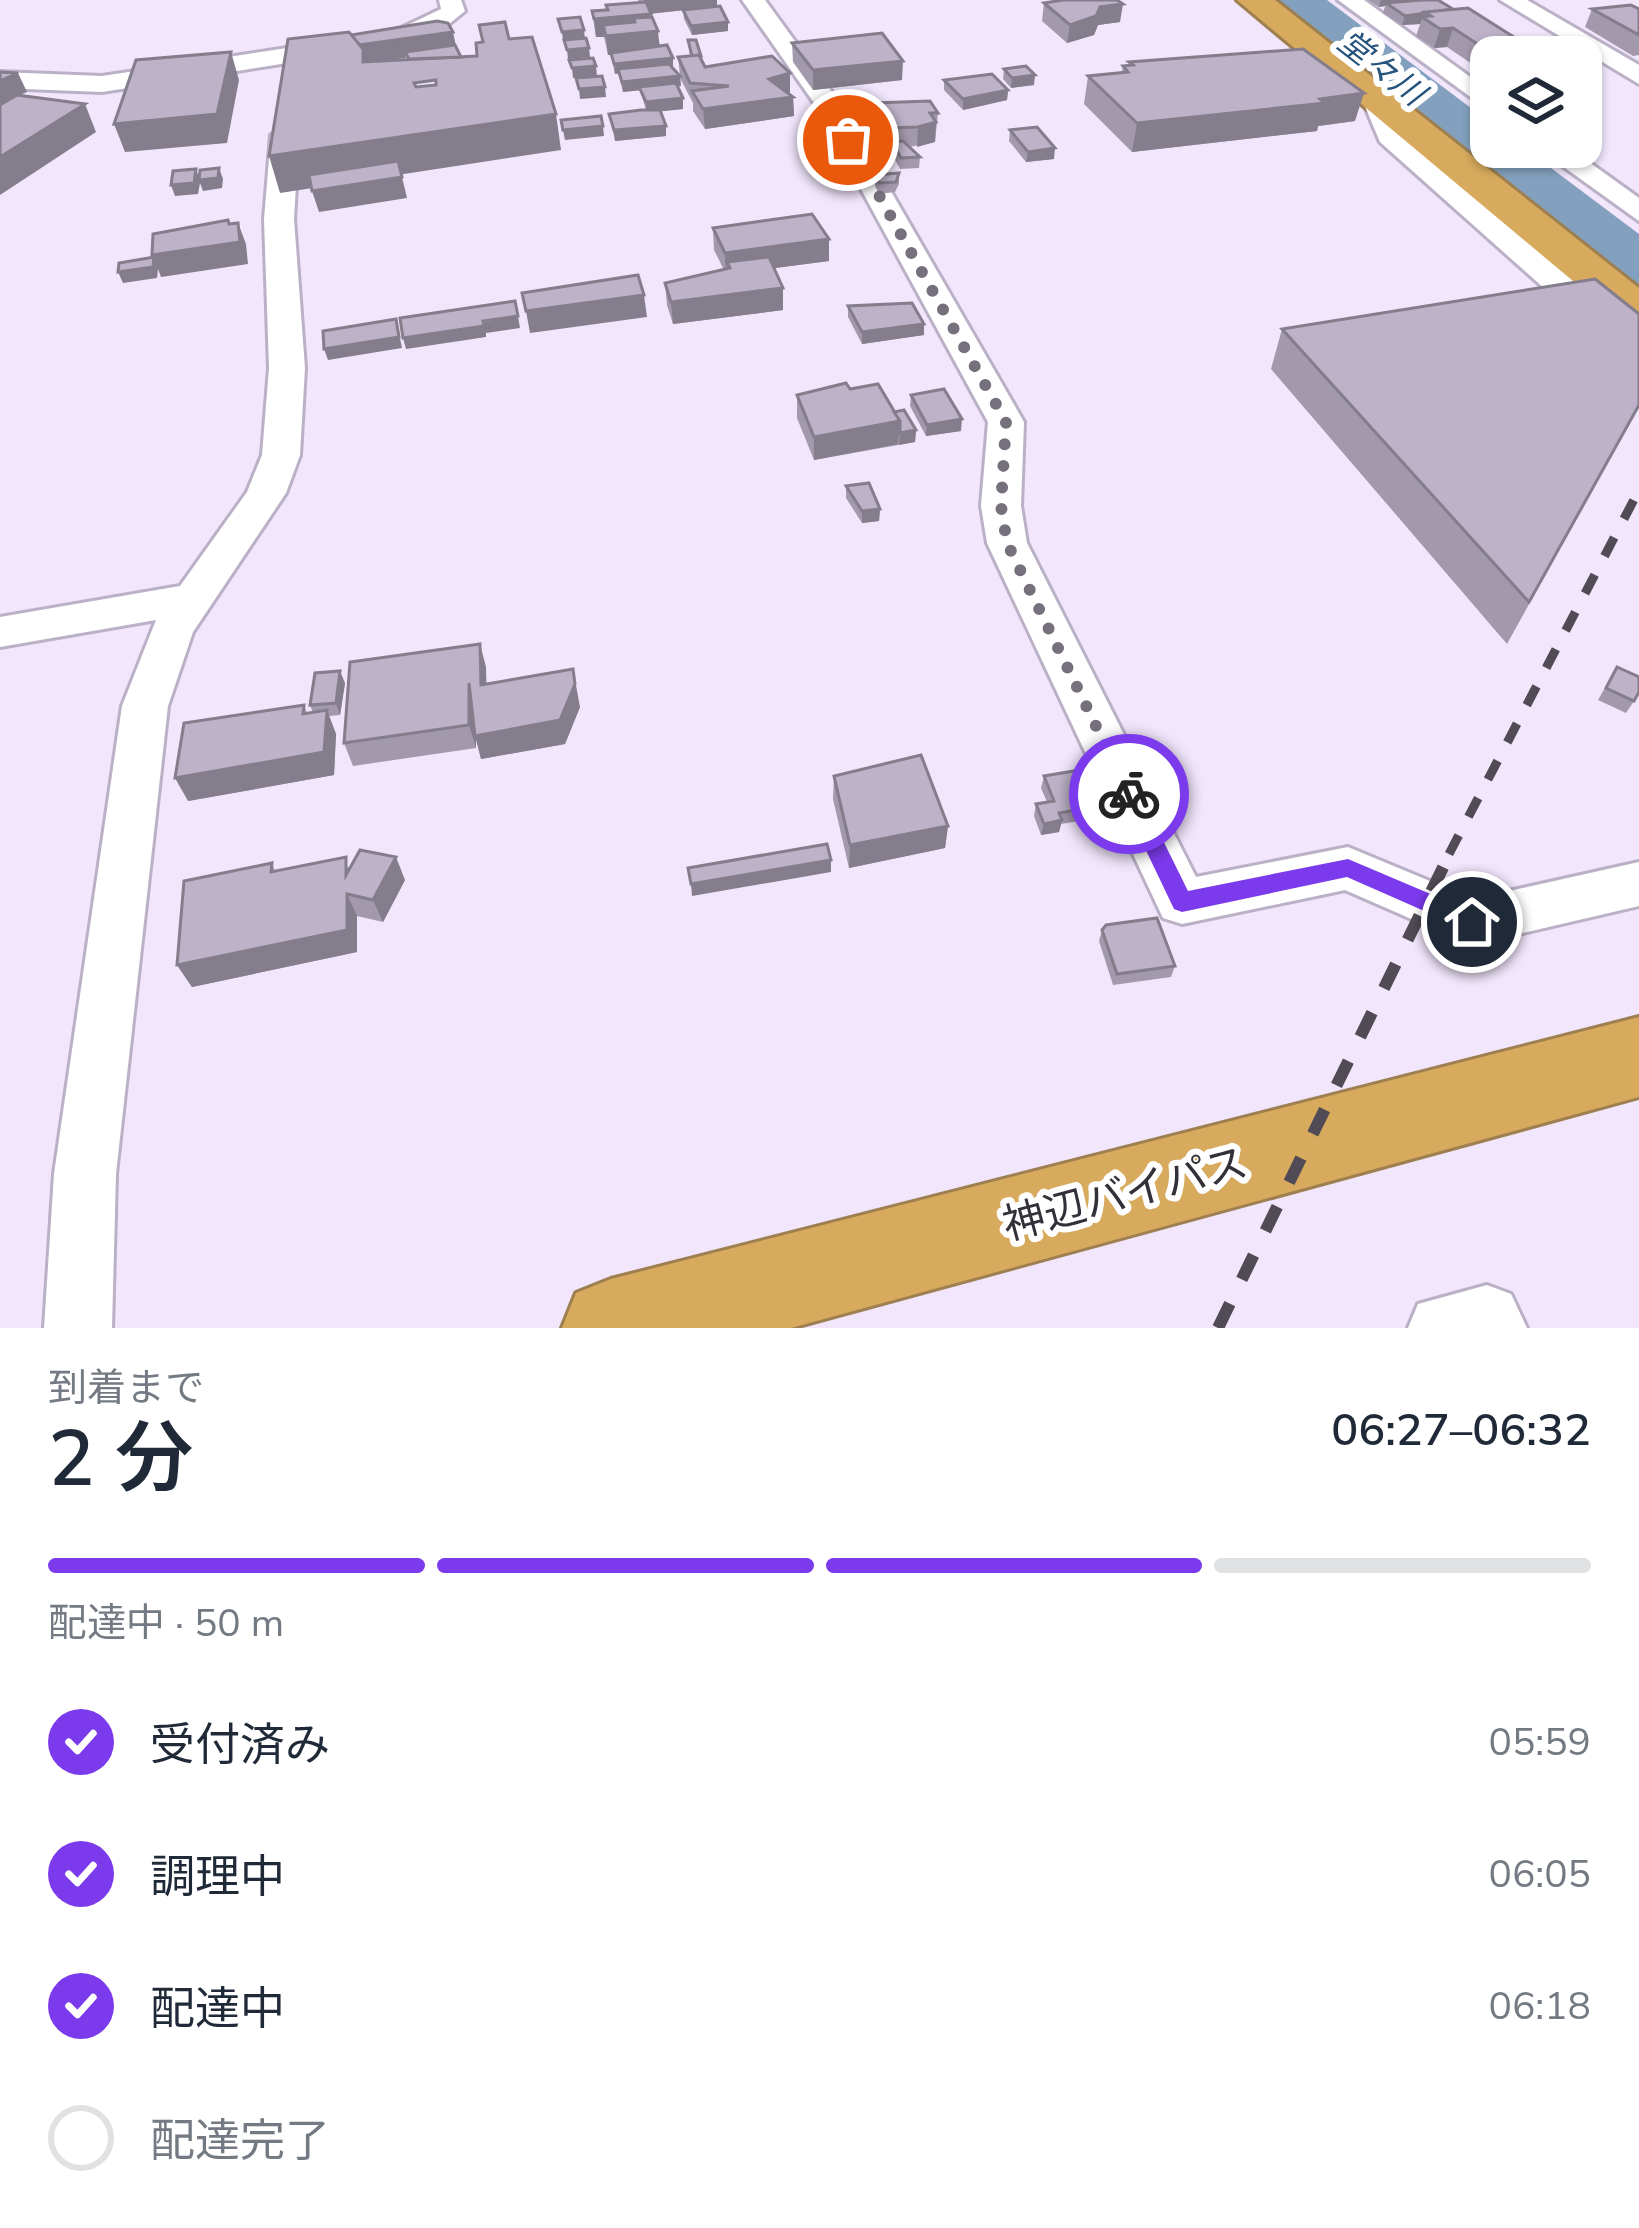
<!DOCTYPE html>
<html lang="ja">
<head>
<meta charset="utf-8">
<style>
	body { margin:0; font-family:"Nunito Sans","Noto Sans JP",sans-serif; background:#f2f2f3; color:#1f2937; height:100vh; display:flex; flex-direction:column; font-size:45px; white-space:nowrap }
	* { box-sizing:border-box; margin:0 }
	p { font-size:39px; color:#747a83 }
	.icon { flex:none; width:66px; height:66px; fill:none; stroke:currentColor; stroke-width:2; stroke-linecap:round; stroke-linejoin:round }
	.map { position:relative; height:1328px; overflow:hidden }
	.details { display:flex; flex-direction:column; background:#fff; flex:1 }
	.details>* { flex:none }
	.fabs { position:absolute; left:1470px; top:36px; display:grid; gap:24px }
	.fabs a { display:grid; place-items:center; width:132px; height:132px; border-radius:24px; background:#fff; box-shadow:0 3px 9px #0004; font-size:60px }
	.pin { position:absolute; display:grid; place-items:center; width:102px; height:102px; color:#fff; margin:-51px; border:6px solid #fff; border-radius:50%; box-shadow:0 3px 12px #0007 }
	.courier { position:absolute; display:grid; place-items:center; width:120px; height:120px; margin:-60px; border:9px solid #7c3aed; border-radius:50%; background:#fff; color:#222; box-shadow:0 3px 15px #0007 }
	.head em { font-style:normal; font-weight:600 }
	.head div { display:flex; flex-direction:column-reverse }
	.head { display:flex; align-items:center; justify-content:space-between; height:204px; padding:0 48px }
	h1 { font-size:78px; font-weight:600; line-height:90px }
	.bar { display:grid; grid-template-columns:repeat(4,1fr); gap:18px 12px; align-content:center; height:144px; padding:0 48px }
	.bar i { height:15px; border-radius:9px; background:#e0e1e3 }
	.bar .current { background:#7c3aed }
	.bar p { grid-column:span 4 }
	ol { padding:0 48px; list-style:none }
	li { display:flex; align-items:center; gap:36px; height:132px }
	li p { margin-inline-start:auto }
	li .icon { padding:12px; border-radius:50%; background:#7c3aed; color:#fff; stroke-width:4 }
	li:last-child { color:#747a83 }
	li i { width:66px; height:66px; border:6px solid #e0e1e3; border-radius:50% }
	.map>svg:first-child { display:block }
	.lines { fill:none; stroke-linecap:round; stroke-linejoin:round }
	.river { fill:#83a1be; fill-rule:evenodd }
	.street-casing { stroke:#bbb1c6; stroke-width:6 }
	.highway-casing { stroke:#9e7f50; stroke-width:6 }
	.street { fill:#fff; fill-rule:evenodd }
	.highway { fill:#d7aa5d; fill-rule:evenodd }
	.rail-far1 { stroke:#514b56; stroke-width:9; stroke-dasharray:21 21; stroke-linecap:butt }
	.rail { stroke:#514b56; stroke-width:12; stroke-dasharray:27 27; stroke-linecap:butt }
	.wall { fill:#a399ac }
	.shaded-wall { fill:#847d8c }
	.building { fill:#bdb2c8; stroke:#847d8c; stroke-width:3; fill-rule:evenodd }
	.route { fill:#7c3aed }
	.done { stroke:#76707d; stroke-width:12; stroke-dasharray:0 21.6 }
	.labels { text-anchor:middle; stroke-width:12; stroke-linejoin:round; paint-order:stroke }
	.far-water-label { font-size:33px; font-style:italic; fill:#27547d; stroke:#fff }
	.near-street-label { font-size:42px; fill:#343039; stroke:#fff }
</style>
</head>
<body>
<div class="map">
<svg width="1639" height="1328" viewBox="0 0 1639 1328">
	<rect width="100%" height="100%" fill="#f1e6fc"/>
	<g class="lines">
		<!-- river -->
		<polygon class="river" points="1270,0 1327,0 1491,123 1491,147 1523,147 1639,234 1639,288 1614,282"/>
		<!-- street casing -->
		<g class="street-casing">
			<g id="street">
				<polygon points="439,0 461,0 465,11 438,33 397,46 102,92 0,88 0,72 102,76 393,32 441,9"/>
				<polygon points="742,0 765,0 840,103 1024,422 1021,506 1027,543 1196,877 1348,847 1473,899 1639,862 1639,906 1471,945 1345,890 1182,924 1163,918 987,543 981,506 988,422 814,103"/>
				<polygon points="1338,0 1364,0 1491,92 1491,112"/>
				<polygon points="1500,0 1527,0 1639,65 1639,84"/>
				<polygon points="1374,89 1387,97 1402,132 1639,337 1639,365 1627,362 1380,142 1361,97"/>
				<polygon points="285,127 299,135 294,219 305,368 300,455 286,493 193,632 168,706 116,1174 112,1328 44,1328 54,1174 122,706 156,620 0,647 0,617 180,586 247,492 262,455 269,368 264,219 271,135"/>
				<polygon points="1536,147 1568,147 1639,198 1639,221"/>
				<polygon points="1487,1285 1511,1294 1527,1328 1408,1328 1418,1304"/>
			</g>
		</g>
		<!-- highway casing -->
		<g class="highway-casing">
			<g id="highway">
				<polygon points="1237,0 1275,0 1639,288 1639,327 1622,322"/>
				<polygon points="1639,1017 1639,1097 791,1328 562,1328 576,1293 611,1279"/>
			</g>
		</g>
		<!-- street -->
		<use href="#street" class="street"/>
		<!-- highway -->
		<use href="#highway" class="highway"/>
		<!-- rail-far1 -->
		<polyline class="rail-far1" points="1449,854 1639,490"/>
		<!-- rail -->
		<polyline class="rail" points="1218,1328 1451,851"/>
	</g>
	<!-- wall -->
	<g class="wall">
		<polygon points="638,0 717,0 717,7 728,31 692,35 684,19 683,10 651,14 660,46 673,68 680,75 678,57 690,56 688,40 701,56 705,67 790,93 793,97 794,116 705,129 693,111 693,103 680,78 681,86 677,86 683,98 683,109 661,111 666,136 615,141 609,114 646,110 640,90 623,92 618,73 615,74 611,55 608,55 604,37 596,37 592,11 639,2"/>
		<polygon points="1368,0 1438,0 1453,9 1520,41 1514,57 1491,57 1472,64 1447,47 1434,48 1416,36 1420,24 1402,25 1383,13 1385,6 1379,7"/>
		<polygon points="1044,3 1120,22 1098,25 1094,35 1067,43 1042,21"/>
		<polygon points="1592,9 1639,9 1639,55 1633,56 1585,27"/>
		<polygon points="792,43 902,80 813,90 793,62"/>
		<polygon points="1129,62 1355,121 1318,126 1317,131 1132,152 1084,104 1088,76 1122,72 1123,66 1129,66"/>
		<polygon points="1004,69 1034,85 1011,88 1003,79"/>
		<polygon points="944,80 1008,90 1007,100 963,110 944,90"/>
		<polygon points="874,103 938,113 935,142 909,147 920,157 919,168 900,169 891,152 891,148 861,149 850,129 850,109 874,107"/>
		<polygon points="1010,130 1054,159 1026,162 1009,141"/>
		<polygon points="899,173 899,184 895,192 879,194 875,186 875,175"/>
		<polygon points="713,228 829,261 774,268 783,310 673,324 667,305 665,283 724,270 714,250"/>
		<polygon points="848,306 924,335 862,344 848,317"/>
		<polygon points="1282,329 1639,406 1507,644 1271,369"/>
		<polygon points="850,389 894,412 916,430 915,442 814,460 797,418 797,395"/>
		<polygon points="911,395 961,431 926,436 910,406"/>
		<polygon points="846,486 880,509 879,521 862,523 846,498"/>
		<polygon points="486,667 486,684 580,707 565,744 481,759 476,739 476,748 353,766 344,743"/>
		<polygon points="1617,667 1634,701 1626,713 1598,700"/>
		<polygon points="345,683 340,715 329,716 336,734 334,775 188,801 304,705 307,713 313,713 310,705"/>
		<polygon points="834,776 948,826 945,848 849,868 833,799"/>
		<polygon points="1044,776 1101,806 1098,818 1061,824 1059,832 1041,835 1034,816 1036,804 1047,802 1041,788"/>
		<polygon points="272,863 275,871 350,867 405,880 383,922 357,916 357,952 192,987 177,965"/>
		<polygon points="1102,930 1175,966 1171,977 1113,985 1099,941"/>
	</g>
	<!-- shaded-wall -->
	<g class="shaded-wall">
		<polygon points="644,0 717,0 717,7 645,14"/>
		<polygon points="1381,0 1426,0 1386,3 1385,6 1379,7"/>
		<polygon points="1123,4 1120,22 1098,25 1094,35 1067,43 1070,25 1100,7"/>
		<polygon points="651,14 653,32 658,31 660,50 608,55 606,36 603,25 604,37 596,37 594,19"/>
		<polygon points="1424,14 1420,24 1402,25 1405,16"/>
		<polygon points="728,22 728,31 692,35 691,26"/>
		<polygon points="1453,28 1447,47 1434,48 1440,29"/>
		<polygon points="584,30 585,39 563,41 562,32"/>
		<polygon points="453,32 457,51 405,52 406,58 366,63 295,52"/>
		<polygon points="1520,41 1514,57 1491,57 1491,62 1472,64 1479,45"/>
		<polygon points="589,48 590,57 568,59 567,50"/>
		<polygon points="231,52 239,80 227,143 125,152 114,124"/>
		<polygon points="673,58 673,68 615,74 614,64"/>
		<polygon points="903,61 902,80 813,90 813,70"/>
		<polygon points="596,66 597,76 573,78 572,68"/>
		<polygon points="18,73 27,92 0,104 0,81"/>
		<polygon points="790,73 790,93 770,99 769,79"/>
		<polygon points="1035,75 1034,85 1011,88 1012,78"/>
		<polygon points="680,76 681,86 623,92 622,82"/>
		<polygon points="605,87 606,97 580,99 579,89"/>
		<polygon points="1008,90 1007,100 963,110 963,99"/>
		<polygon points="1364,93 1355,121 1318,126 1317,131 1132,152 1137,123"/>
		<polygon points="793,97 794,116 705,129 703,109"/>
		<polygon points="683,98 683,109 646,113 646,102"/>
		<polygon points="85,104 96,132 0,195 0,157"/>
		<polygon points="556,114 561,150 280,193 269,156"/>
		<polygon points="936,122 935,142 917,147 918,127"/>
		<polygon points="603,126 604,136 565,140 563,130"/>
		<polygon points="666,126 666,136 615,141 614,130"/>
		<polygon points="1055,148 1054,159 1026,162 1028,152"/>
		<polygon points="219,168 223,179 222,188 203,191 200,183 198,194 175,196 171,185 196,169 200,180"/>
		<polygon points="402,177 407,198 319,212 312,191"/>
		<polygon points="238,223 246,244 248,264 161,277 158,269 157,278 123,283 118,272 153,258 152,255 236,243"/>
		<polygon points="829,239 829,261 730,274 727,262 726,275 725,253"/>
		<polygon points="783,288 783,310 673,324 671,302"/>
		<polygon points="644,295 647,317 530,333 526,311"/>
		<polygon points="518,316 520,328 486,333 486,337 406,349 403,338"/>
		<polygon points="396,319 402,348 328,360 324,349"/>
		<polygon points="924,324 924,335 862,344 862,332"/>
		<polygon points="962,419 961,431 926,436 927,425"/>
		<polygon points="900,421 898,444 814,460 814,437"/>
		<polygon points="916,430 915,442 899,445 900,433"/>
		<polygon points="880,509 879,521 862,523 862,511"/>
		<polygon points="480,644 486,667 487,708 481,685"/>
		<polygon points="573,669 580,707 565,744 481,759 476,739 476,748 469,725 469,683 476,735"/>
		<polygon points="340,671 345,683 340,715 336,703"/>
		<polygon points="327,710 336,734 334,775 188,801 175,778"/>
		<polygon points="1062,820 1059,832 1041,835 1044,824"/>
		<polygon points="948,826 945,848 849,868 850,845"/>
		<polygon points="396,857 405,880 383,922 373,900"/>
		<polygon points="831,860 831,872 692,896 691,884"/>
		<polygon points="347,894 357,916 357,952 192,987 177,965"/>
	</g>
	<!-- building -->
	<g class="building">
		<polygon points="1063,0 1117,0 1123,4 1100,7 1096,16 1070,25 1044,3"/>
		<polygon points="1422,0 1438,0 1453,9 1405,16 1386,3"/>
		<polygon points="646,2 651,14 594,19 592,11 608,10 606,5"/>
		<polygon points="1631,5 1639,9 1639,35 1592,9"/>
		<polygon points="720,6 728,22 691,26 683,10"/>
		<polygon points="1468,8 1520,41 1479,45 1453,28 1440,29 1422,17 1431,16 1425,12"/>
		<polygon points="580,17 584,30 562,32 558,19"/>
		<polygon points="652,17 658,31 606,36 603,25 635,22 634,18"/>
		<polygon points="437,21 448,23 453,32 359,45 351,35"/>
		<path d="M 505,22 L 509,39 L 532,37 L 556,114 L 269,156 L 288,39 L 349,32 L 363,49 L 363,62 L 477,56 L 476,43 L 483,42 L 479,25 ZM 436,80 L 436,85 L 416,87 L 414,83 Z"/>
		<polygon points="882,33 903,61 813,70 792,43"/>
		<polygon points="586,38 589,48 567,50 564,40"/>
		<polygon points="688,40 696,40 701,56 692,56"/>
		<polygon points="455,45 461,57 409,59 405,52"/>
		<polygon points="667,45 673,58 614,64 611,53"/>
		<polygon points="1303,49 1364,93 1320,99 1325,103 1137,123 1088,76 1128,72 1123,66 1133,65 1129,62"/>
		<polygon points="231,52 217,114 114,124 136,60"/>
		<polygon points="699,55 705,67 772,56 790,73 769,79 793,97 703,109 692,91 729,86 690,83 678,57"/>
		<polygon points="593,58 596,66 572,68 569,60"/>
		<polygon points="669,64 680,76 622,82 618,69"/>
		<polygon points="1026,66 1035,75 1012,78 1004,69"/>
		<polygon points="0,72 18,73 0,81"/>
		<polygon points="992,74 1008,90 963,99 944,80"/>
		<polygon points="602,76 605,87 579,89 576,78"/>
		<polygon points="676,83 683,98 646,102 639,87"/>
		<polygon points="17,95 85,104 0,157 0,105"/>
		<polygon points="930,101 938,113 930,113 936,122 918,127 861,129 850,109 877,107 874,103"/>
		<polygon points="641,110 660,110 666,126 614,130 609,114"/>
		<polygon points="601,116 603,126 563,130 561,120"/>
		<polygon points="1037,127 1055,148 1028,152 1010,130"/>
		<polygon points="903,141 920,157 901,158 892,142"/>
		<polygon points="398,161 402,177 312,191 309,175"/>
		<polygon points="219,168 218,178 199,180 200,170"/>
		<polygon points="196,169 194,183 171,185 173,171"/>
		<polygon points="899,173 896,182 879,183 875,175"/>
		<polygon points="812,214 829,239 725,253 713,228"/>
		<polygon points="228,220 229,224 238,223 240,242 152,255 153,234"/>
		<polygon points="154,257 153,267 118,272 119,263"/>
		<polygon points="769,257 783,288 671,302 665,283 730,268 727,262"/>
		<polygon points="638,275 644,295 526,311 522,293"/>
		<polygon points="1595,279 1639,314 1639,405 1529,602 1282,329"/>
		<polygon points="515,301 518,316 483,321 484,326 403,338 400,318"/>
		<polygon points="912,303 924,324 862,332 848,306"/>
		<polygon points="396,319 399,337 324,349 323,331"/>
		<polygon points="846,383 850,389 878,384 900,421 814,437 797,395"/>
		<polygon points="944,389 962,419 927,425 911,395"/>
		<polygon points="904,410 916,430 900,433 900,421 894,412"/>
		<polygon points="869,483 880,509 862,511 846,486"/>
		<polygon points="480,644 481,685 573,669 575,684 560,720 475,736 469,683 469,725 344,743 350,662"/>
		<polygon points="1617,667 1639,677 1639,692 1634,701 1606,688"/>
		<polygon points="340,671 336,703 310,705 315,673"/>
		<polygon points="304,705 303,714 327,710 324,752 175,778 184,723"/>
		<polygon points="921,755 948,826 850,845 834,776"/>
		<polygon points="1086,769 1101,806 1059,813 1062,820 1044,824 1036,804 1054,801 1044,776"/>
		<polygon points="827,844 831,860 691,884 688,868"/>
		<polygon points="360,850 396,857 373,900 347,894 347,930 177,965 184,881 272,863 271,872 346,857 346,875"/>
		<polygon points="1157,918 1175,966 1117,974 1102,930 1106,925"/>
	</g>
	<!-- route -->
	<polygon class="route" points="1129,785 1137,788 1188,891 1348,859 1480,915 1483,922 1472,932 1347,877 1182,912 1174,909 1119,794"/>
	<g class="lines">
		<!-- done -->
		<polyline class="done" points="848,140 1006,422 1001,506 1007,543 1129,794"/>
	</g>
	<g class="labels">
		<!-- far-water labels -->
		<g class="far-water-label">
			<text transform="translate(1382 67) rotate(38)" y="12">堂々川</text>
		</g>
		<!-- near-street labels -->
		<g class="near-street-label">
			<text transform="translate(1125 1193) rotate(-15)" y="15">神辺バイパス</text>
		</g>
	</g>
</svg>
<div class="fabs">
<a><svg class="icon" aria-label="layers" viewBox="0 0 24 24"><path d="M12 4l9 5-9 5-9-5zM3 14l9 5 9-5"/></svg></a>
</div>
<div class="pin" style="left:848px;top:140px;background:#ea580c"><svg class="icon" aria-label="bag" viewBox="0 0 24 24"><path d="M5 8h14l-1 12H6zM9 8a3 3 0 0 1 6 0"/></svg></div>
<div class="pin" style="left:1472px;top:922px;background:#1f2937"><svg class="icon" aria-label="home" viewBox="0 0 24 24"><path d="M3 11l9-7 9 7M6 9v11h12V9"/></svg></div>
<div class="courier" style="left:1129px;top:794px"><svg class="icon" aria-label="bike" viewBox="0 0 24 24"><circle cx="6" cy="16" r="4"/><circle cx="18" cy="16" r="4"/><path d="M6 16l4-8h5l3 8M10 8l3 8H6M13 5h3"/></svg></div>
</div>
<section class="details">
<div class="head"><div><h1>2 分</h1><p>到着まで</p></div><em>06:27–06:32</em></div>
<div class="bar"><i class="current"></i><i class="current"></i><i class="current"></i><i></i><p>配達中 · 50 m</p></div>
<ol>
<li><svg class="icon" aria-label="check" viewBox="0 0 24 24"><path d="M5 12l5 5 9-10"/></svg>受付済み<p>05:59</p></li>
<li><svg class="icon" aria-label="check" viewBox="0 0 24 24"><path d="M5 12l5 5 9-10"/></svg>調理中<p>06:05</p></li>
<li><svg class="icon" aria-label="check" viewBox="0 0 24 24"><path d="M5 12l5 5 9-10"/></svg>配達中<p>06:18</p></li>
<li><i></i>配達完了</li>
</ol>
</section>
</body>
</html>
